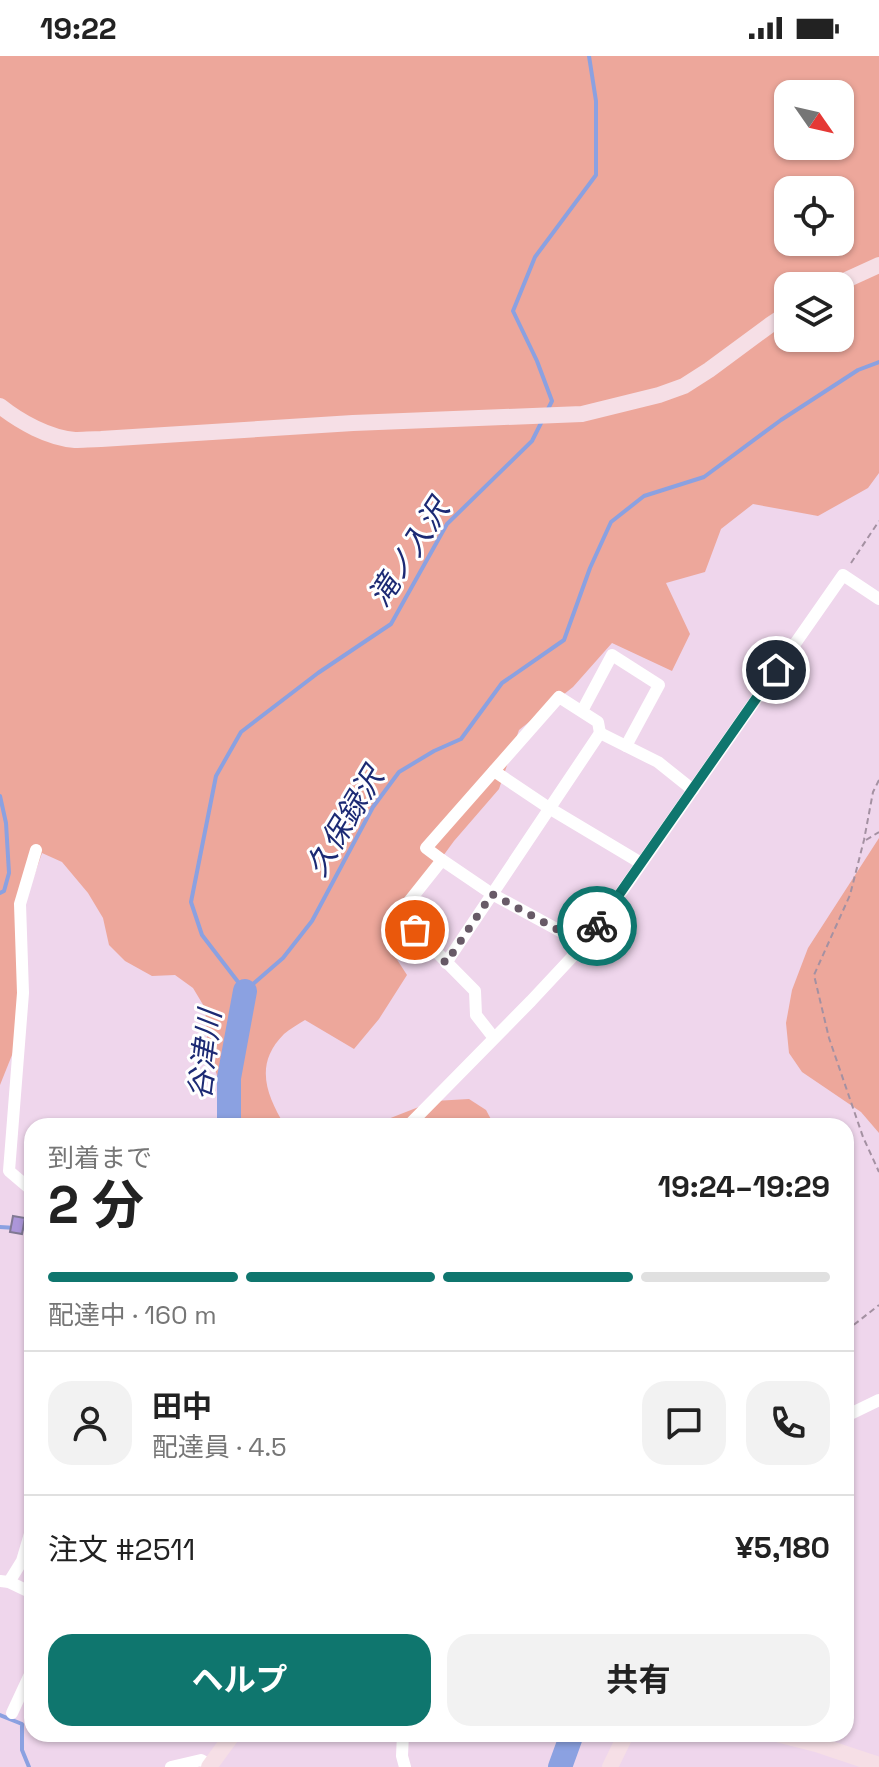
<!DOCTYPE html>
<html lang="ja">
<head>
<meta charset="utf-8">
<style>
	body { margin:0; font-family:"Space Grotesk","Noto Sans JP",sans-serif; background:#f2f2f2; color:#222; height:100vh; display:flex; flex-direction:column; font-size:30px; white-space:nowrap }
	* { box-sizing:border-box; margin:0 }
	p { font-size:26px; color:#767676 }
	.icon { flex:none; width:44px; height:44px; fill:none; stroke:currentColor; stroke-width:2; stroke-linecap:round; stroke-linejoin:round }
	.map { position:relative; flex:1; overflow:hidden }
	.drawer { position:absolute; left:24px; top:1062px; width:830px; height:624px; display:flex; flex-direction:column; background:#fff; border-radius:24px; box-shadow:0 2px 6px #0004 }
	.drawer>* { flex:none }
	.needle { width:52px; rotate:124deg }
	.controls { position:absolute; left:774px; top:24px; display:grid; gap:16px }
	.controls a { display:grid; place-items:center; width:80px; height:80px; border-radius:16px; background:#fff; box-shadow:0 2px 6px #0004; font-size:40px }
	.pin { position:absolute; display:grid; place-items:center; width:68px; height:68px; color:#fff; margin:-34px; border:4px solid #fff; border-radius:50%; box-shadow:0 2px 8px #0007 }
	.courier { position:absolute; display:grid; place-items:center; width:80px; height:80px; margin:-40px; border:6px solid #0f766e; border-radius:50%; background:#fff; color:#222; box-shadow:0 2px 10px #0007 }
	.headline em { font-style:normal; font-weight:700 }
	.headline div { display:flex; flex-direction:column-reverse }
	.headline { display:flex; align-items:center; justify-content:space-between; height:136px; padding:0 24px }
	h1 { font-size:52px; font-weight:700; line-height:60px }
	.bar { display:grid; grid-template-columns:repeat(4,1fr); gap:12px 8px; align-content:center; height:96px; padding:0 24px }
	.bar i { height:10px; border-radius:6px; background:#e0e0e0 }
	.bar .selected { background:#0f766e }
	.bar p { grid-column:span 4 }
	.line { display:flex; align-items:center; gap:20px; padding:0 24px; border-top:2px solid #e0e0e0 }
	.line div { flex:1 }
	.round { display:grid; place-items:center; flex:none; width:84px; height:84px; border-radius:24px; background:#f2f2f2 }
	.button { display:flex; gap:16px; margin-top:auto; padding:16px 24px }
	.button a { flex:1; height:92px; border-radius:24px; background:#0f766e; color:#fff; font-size:32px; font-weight:700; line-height:92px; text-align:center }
	.button a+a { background:#f2f2f2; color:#222 }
	.status { display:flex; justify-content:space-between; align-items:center; height:56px; padding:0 40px; background:#fff; direction:ltr }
	.status svg { height:22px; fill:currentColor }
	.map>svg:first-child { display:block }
	.green { fill:#eda79b; fill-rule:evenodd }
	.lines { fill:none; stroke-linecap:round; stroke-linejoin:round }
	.stream { stroke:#8ba1e1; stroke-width:4 }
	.river { stroke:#8ba1e1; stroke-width:24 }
	.building { fill:#ac96d9; stroke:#817993; stroke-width:2 }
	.path { stroke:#a491a2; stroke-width:2; stroke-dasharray:6 4; stroke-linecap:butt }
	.street { stroke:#fff; stroke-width:12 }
	.secondary { stroke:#f6dfe6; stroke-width:16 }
	.done { stroke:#685a67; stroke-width:8; stroke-dasharray:0 14.4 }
	.route { stroke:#0f766e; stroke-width:10 }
	.labels { text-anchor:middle; stroke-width:6; stroke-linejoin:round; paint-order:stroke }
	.water-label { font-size:30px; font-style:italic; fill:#1c2a74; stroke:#fff }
</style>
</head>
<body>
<div class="status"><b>19:22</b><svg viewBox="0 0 49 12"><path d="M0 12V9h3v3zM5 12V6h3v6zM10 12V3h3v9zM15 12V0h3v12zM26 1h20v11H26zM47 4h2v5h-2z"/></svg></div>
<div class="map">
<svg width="879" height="1711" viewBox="0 0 879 1711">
	<rect width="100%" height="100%" fill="#efd6ec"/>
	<!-- green -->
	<g class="green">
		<path d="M 0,0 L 879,0 L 879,417 L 868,432 L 818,460 L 753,448 L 721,473 L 705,516 L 666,527 L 690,578 L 672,615 L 612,587 L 573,631 L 519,674 L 499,733 L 454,785 L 383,882 L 407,919 L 379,963 L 354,993 L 305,964 C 298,968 290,973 284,978 C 254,1008 266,1038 285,1070 L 233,1070 L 208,991 L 205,952 L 193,932 L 175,919 L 152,920 L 125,905 L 109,889 L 103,862 L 88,837 L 62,806 L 42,797 L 26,843 L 22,974 L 0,1029 ZM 788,38 L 840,38 L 840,90 L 788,90 ZM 788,134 L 840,134 L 840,186 L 788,186 ZM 788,230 L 840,230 L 840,282 L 788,282 Z"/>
		<polygon points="879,782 879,1077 861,1056 802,1016 789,997 786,967 792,934 808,892"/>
		<polygon points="469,1043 486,1054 493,1067 492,1070 383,1070 388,1063 434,1045"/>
	</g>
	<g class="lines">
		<!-- stream -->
		<g class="stream">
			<polyline points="548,353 552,345 537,305 513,255 535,201 596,119 596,45 589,0"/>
			<polyline points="542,365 532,385 447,468 391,568 318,617 241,676 216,720 191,846 202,879 245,935 283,902 312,865 373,751 399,716 434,695 461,683 502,627 564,584 590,512 611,466 644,440 704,421 781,364 858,314 879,306"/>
			<polyline points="0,740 6,767 9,817 4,835 0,837"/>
			<polyline points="0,1171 32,1173"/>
			<polyline points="32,1393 29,1404 32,1410"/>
			<polyline points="29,1471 32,1458"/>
			<polyline points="0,1659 22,1668 22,1694 29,1711"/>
		</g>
		<!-- river -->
		<g class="river">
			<polyline points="229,1070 229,1022 245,935"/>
			<polyline points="560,1711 572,1678"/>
		</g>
	</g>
	<!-- building -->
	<polygon class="building" points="13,1160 25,1162 22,1178 10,1176"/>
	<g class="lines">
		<!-- path -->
		<g class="path">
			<polyline points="851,507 879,465"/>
			<polyline points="879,724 873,736 864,784 850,839 814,919 829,982 863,1081 879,1116"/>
			<polyline points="866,784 879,776"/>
			<polyline points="846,1275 879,1249"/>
		</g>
		<!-- street -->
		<g class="street">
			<polyline points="582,655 612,599 659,629 626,690"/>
			<polyline points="494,715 549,752 641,807"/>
			<polyline points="442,804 426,792 559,641 598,666 600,677"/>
			<polyline points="446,907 600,677 658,706 693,734"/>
			<polyline points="494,982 476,959 475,935 399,858 442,804 492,838 584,888"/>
			<polyline points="408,1070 531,945 588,884 843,519 879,543"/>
			<polyline points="32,1131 29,1132 9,1115 23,937 20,848 36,794"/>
			<polyline points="846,1360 879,1344"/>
			<polyline points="0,1525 9,1526 32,1537"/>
			<polyline points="9,1526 22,1505 32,1471"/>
			<polyline points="12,1657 32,1614"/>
			<polyline points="403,1678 402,1700 405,1711"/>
			<polyline points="95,1679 98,1678"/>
			<polyline points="171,1711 201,1704 210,1709"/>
		</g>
		<!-- secondary -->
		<g class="secondary">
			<polyline points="833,230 879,209"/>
			<path d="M 0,350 C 20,366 49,382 75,384 C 83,384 92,383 101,383 L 353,367 L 582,358 L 659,339 L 684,330 L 709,314 L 770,269 L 788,257"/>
			<polyline points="777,1678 816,1688 879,1709"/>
			<polyline points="209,1711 233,1678"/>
			<polyline points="610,1711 626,1678"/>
		</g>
	</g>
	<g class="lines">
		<!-- done -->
		<polyline class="done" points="415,874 446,907 492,838 584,888 597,870"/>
		<!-- route -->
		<polyline class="route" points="597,870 776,614"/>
	</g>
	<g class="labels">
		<!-- water labels -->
		<g class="water-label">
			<text transform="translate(409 497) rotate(-57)" y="10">滝ノ入沢</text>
			<text transform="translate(345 766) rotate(-59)" y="10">久保録沢</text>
			<text transform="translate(205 999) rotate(-83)" y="10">谷津川</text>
		</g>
	</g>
</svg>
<div class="controls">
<a><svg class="needle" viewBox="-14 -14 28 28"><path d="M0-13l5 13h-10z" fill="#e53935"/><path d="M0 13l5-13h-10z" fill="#767676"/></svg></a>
<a><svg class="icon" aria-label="locate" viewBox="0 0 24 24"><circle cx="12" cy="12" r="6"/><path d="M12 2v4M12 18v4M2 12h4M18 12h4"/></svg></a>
<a><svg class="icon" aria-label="layers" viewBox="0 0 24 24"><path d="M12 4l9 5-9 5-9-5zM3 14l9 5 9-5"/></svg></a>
</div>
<div class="pin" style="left:415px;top:874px;background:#ea580c"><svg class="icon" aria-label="bag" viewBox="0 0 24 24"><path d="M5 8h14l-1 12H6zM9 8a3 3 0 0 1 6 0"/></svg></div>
<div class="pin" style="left:776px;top:614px;background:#1f2937"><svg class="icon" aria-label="home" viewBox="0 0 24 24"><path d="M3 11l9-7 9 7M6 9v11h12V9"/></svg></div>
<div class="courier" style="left:597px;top:870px"><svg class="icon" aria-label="bike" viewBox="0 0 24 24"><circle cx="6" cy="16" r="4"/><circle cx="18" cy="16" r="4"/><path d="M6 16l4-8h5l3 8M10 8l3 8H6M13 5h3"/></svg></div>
<section class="drawer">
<div class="headline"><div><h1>2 分</h1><p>到着まで</p></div><em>19:24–19:29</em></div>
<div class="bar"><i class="selected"></i><i class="selected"></i><i class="selected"></i><i></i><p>配達中 · 160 m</p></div>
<div class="line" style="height:144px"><a class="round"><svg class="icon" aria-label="person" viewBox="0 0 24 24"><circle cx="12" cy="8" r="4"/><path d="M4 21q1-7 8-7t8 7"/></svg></a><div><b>田中</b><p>配達員 · 4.5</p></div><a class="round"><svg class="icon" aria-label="chat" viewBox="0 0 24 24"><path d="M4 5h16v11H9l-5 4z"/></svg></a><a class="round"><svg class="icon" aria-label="phone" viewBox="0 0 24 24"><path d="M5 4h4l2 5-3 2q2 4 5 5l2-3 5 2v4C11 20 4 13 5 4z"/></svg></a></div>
<div class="line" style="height:104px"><div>注文 #2511</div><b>¥5,180</b></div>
<div class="button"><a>ヘルプ</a><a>共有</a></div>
</section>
</div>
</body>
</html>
